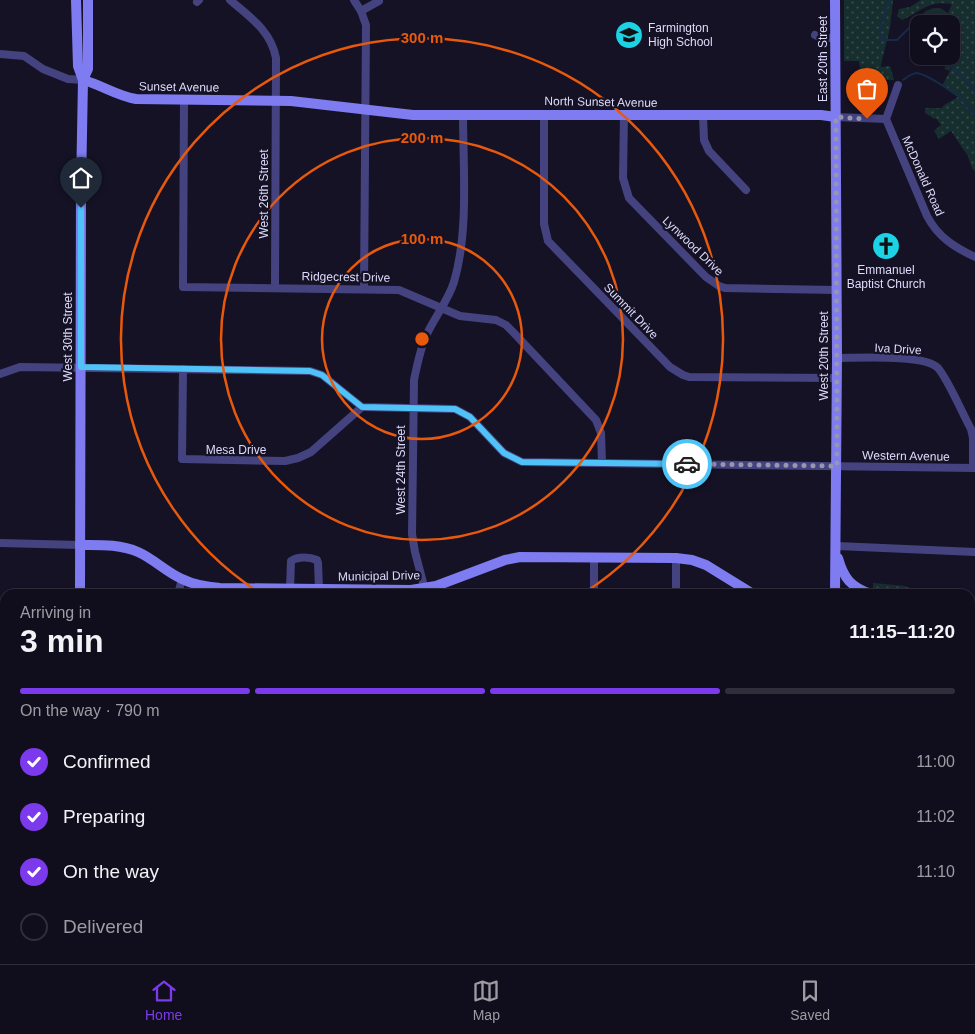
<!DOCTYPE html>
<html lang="en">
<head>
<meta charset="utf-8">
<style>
	body { margin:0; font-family:Arial,sans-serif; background:#191725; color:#f1f3f6; height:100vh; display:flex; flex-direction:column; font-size:19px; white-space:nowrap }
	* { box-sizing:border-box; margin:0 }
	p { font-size:16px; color:#9c9ca3 }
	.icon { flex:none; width:28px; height:28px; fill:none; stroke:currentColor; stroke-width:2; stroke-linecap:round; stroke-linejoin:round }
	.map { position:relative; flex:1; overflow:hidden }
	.panel { position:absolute; left:0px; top:589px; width:975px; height:376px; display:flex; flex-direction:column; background:#100e1c; border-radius:15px 15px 0 0; box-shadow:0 1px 4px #0004,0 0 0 1px #302e3b }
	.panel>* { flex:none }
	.buttons { position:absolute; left:910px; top:15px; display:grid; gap:10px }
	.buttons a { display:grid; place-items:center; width:50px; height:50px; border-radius:10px; background:#100e1c; box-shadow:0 1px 4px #0004,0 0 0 1px #302e3b; font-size:25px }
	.pin { position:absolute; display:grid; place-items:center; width:42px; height:42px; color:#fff; margin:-51px -21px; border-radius:50% 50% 50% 0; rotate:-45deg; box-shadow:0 0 5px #0007 }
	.pin .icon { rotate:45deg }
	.courier { position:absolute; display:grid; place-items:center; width:50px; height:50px; margin:-25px; border:4px solid #4fc3f7; border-radius:50%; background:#fff; color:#222; box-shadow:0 1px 6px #0007 }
	.overview em { font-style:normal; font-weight:700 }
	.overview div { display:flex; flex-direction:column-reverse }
	.overview { display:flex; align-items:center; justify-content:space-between; height:85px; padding:0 20px }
	h1 { font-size:32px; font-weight:700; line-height:38px }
	.bar { display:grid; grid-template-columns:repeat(4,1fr); gap:8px 5px; align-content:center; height:60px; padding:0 20px }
	.bar i { height:6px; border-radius:4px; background:#302e3b }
	.bar .on { background:#7c3aed }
	.bar p { grid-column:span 4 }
	ol { padding:0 20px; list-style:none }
	li { display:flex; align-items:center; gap:15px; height:55px }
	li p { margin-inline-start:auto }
	li .icon { padding:5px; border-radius:50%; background:#7c3aed; color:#fff; stroke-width:4 }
	li:last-child { color:#9c9ca3 }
	li i { width:28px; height:28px; border:2px solid #302e3b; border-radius:50% }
	.tab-bar { display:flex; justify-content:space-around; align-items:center; height:70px; border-top:1px solid #302e3b; background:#100e1c; font-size:14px; color:#9c9ca3 }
	.tab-bar a { display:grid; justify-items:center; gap:2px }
	.tab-bar .on { color:#7c3aed }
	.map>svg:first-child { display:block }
	.grass { fill:url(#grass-dots) }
	.forest { fill:url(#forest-firs) }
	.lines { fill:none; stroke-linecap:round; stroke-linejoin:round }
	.stream { stroke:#162b4a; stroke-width:2 }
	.street { stroke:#44437f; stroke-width:8 }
	.secondary { stroke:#7e7cf0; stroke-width:10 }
	.done { stroke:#9895b0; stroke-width:5; stroke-dasharray:0 9 }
	.route { stroke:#4fc3f7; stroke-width:6 }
	.ring { fill:none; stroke:#e8590c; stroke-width:2.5 }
	.labels { text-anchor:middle; stroke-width:4.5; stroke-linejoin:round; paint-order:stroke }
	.poi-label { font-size:12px; fill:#dedbfb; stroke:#151225; text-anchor:start }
	.street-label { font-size:12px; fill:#dedbfb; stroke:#151225 }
	.centre { fill:#e8590c; stroke:#151225; stroke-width:2.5 }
	.ring-label { font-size:15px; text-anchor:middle; font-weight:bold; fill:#e8590c; stroke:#151225; stroke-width:4.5; stroke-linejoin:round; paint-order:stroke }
</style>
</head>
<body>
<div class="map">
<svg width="975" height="964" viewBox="0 0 975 964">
	<defs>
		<pattern id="grass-dots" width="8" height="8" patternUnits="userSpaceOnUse" patternTransform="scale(1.25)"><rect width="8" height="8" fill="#162f2e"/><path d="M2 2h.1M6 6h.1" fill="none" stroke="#374d4d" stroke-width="1.8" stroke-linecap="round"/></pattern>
		<pattern id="forest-firs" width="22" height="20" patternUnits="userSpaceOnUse" patternTransform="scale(1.25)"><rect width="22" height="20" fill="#162f2e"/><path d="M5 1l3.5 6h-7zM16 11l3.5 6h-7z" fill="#374d4d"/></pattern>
	</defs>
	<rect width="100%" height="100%" fill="#151225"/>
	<!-- grass -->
	<g class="grass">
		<polygon points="844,0 893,0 890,28 881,64 881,67 890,66 894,80 871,80 870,73 860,71 859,61 844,61"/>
		<path d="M 921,0 L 975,0 L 975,171 L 972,169 L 968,156 L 951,131 L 939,139 L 934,131 L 941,125 L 936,118 L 935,119 L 925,113 L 925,108 L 942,108 L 943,106 L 958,97 L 942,86 L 956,60 L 953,22 L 948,13 L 952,4 C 927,0 921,12 902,20 L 897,16 L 899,9 L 910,7 Z"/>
		<polygon points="873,583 905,586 922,594 889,594 873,589"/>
		<polygon points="970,638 975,644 975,664 970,658"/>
		<polygon points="970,708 975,721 975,799 970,794"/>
		<polygon points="129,960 216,960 214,964 129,964"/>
		<path d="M 395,960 L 441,960 L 446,964 L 419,964 C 411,961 403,964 395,960 Z"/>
		<polygon points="767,960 808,960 814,964 772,964"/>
	</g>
	<!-- forest -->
	<g class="forest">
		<polygon points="934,8 942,9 948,13 953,22 956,60 949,71 945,69 944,56 951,56 951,24 914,21 926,11"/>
		<polygon points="2,868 5,869 5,914 0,910 0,869"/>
		<polygon points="975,881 975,964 814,964 808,960 970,960 970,884"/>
		<polygon points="469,960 493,960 495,964 471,964"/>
		<polygon points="537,960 767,960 772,964 540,964"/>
	</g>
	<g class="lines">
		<!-- stream -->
		<g class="stream">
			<polyline points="889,0 879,31 883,40 897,40 921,16 937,14 946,24"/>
			<polyline points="946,56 946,62 969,82 975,93"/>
			<path d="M 903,80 C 907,77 912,73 917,73 C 926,74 952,91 959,97 C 965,102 968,109 975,114"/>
			<polyline points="970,665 975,671"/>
			<polyline points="970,769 975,775"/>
			<polyline points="970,898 975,896"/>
			<polyline points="478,964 479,960"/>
		</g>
		<!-- street -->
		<g class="street">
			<path d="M 230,0 C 250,17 271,31 276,58 L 275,288"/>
			<polyline points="354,0 361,11 366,25 364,289"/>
			<polyline points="197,2 199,0"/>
			<polyline points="361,11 379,1"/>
			<polyline points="815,35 821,38 835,38"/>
			<polyline points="0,54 24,56 43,69 68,79 83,80"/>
			<path d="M 898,85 L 886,119 L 927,216 C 938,237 954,247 975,257"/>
			<polyline points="184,100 183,287 399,290 460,316 496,320 506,325 513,332 596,420 601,433 602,463"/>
			<polyline points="544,114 544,224 548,241 670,367 683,375 689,377 837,378"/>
			<polyline points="624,114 623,178 629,198 706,277 719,286 725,288 836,290"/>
			<polyline points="703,116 704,140 709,151 746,190"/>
			<polyline points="836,117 886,119"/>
			<path d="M 837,358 C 858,358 925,354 938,368 C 949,381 962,413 971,429 L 973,438 L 973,468"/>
			<polyline points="183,369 182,459 285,461 298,458 311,452 362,407"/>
			<polyline points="0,374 20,367 310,371 322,375 362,407 455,409 470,417 504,453 522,462 975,468"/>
			<polyline points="0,543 80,545"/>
			<polyline points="837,546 975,552"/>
			<polyline points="676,558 676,594"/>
			<path d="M 290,589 L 291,561 C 298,556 310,557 317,560 L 318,563 L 319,589"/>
			<polyline points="178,594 182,579"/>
			<path d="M 426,594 L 415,552 L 412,534 L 414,380 C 417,365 420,350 426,336 C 434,318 448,301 454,282 C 469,231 463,167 463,114"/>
			<polyline points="594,594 594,557"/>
			<polyline points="0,620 5,620"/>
			<polyline points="0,758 5,758"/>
			<polyline points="530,960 533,964"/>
			<polyline points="260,964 261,960"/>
		</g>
		<!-- secondary -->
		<g class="secondary">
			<polyline points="76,0 78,66 83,80 81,188 80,594"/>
			<polyline points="835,0 837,358 835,594"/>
			<path d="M 83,80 C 102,85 117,96 136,99 L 291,101 L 413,115 L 821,115 L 836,117"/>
			<polyline points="83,80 88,69 88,0"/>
			<path d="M 80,545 C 100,545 120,544 138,552 C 154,559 166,572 182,579 C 194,585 207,587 220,588 L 411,590 L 436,586 L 505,560 L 520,557 L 676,558 L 692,560 L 706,565 L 753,594"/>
			<path d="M 838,558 C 844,579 851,587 871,594"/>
			<polyline points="970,694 975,705"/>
			<polyline points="96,960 97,964"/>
			<polyline points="117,960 117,964"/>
		</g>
	</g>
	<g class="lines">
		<!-- done -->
		<polyline class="done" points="687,464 837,466 836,117 867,119"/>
		<!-- route -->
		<polyline class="route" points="81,208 81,367 310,371 322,375 362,407 455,409 470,417 504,453 522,462 687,464"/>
	</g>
	<!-- distance rings -->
	<g class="ring">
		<circle cx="422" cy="339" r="100"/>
		<circle cx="422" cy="339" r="201"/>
		<path d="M260 593A301 301 0 1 1 584 593"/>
	</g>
	<!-- icons -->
	<defs>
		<g id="school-disc" transform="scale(1.4375)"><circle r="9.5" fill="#1cd3e5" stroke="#151225"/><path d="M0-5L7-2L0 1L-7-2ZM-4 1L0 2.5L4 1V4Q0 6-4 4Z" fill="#111"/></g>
		<g id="church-disc" transform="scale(1.4375)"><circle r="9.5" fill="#1cd3e5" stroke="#151225"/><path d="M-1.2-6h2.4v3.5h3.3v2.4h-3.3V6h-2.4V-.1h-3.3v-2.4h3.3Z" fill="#111"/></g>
	</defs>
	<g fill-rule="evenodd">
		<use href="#school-disc" x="629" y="35"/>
		<use href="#church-disc" x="886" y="246"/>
	</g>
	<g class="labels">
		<!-- poi labels -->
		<g class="poi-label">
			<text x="648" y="32">Farmington<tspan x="648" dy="14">High School</tspan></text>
			<text x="886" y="274" text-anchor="middle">Emmanuel<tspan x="886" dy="14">Baptist Church</tspan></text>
		</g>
		<!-- street labels -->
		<g class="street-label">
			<text transform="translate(823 59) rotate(-90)" y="4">East 20th Street</text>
			<text transform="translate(179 87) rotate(1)" y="4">Sunset Avenue</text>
			<text transform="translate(601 102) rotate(1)" y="4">North Sunset Avenue</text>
			<text transform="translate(923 176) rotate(66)" y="4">McDonald Road</text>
			<text transform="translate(264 194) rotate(-90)" y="4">West 26th Street</text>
			<text transform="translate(693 246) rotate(44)" y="4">Lynwood Drive</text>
			<text transform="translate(346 277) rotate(1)" y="4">Ridgecrest Drive</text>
			<text transform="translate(631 311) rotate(46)" y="4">Summit Drive</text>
			<text transform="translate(68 337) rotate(-90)" y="4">West 30th Street</text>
			<text transform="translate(898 349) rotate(3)" y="4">Iva Drive</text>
			<text transform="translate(824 356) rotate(-90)" y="4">West 20th Street</text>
			<text x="236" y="454">Mesa Drive</text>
			<text transform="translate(906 456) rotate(1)" y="4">Western Avenue</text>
			<text transform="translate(401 470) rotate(-90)" y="4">West 24th Street</text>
			<text transform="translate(379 576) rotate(-1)" y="4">Municipal Drive</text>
		</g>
	</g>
	<circle cx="422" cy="339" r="8" class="centre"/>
	<g class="ring-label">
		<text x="422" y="43">300 m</text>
		<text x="422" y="143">200 m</text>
		<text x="422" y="244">100 m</text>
	</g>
</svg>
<div class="buttons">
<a><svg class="icon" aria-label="locate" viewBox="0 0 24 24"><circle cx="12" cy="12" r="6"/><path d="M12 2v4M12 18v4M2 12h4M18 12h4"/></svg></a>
</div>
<div class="pin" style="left:867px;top:119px;background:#ea580c"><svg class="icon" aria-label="bag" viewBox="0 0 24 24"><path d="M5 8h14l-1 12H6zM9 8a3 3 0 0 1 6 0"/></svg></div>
<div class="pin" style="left:81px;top:208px;background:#1f2937"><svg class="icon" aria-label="home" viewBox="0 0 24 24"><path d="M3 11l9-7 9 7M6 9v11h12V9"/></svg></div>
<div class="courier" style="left:687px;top:464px"><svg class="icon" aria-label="car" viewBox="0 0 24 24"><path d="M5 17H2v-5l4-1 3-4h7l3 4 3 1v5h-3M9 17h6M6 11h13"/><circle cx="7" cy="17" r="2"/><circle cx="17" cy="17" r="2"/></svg></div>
<section class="panel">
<div class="overview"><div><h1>3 min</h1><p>Arriving in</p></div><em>11:15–11:20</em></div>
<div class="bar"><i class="on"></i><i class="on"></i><i class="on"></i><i></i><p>On the way · 790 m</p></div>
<ol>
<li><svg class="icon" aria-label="check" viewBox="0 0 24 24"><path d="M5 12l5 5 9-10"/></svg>Confirmed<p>11:00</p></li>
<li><svg class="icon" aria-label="check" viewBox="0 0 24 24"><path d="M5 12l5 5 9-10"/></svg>Preparing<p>11:02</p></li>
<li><svg class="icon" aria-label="check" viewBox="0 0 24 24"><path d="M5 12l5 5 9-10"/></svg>On the way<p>11:10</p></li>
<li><i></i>Delivered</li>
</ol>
</section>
</div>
<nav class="tab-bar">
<a class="on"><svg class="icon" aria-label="home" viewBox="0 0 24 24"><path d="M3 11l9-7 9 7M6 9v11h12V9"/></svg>Home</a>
<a><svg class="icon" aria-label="map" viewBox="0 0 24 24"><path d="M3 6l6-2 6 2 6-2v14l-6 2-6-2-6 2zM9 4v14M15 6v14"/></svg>Map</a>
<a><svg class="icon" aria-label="saved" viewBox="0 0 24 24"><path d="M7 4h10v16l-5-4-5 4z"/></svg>Saved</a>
</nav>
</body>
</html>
